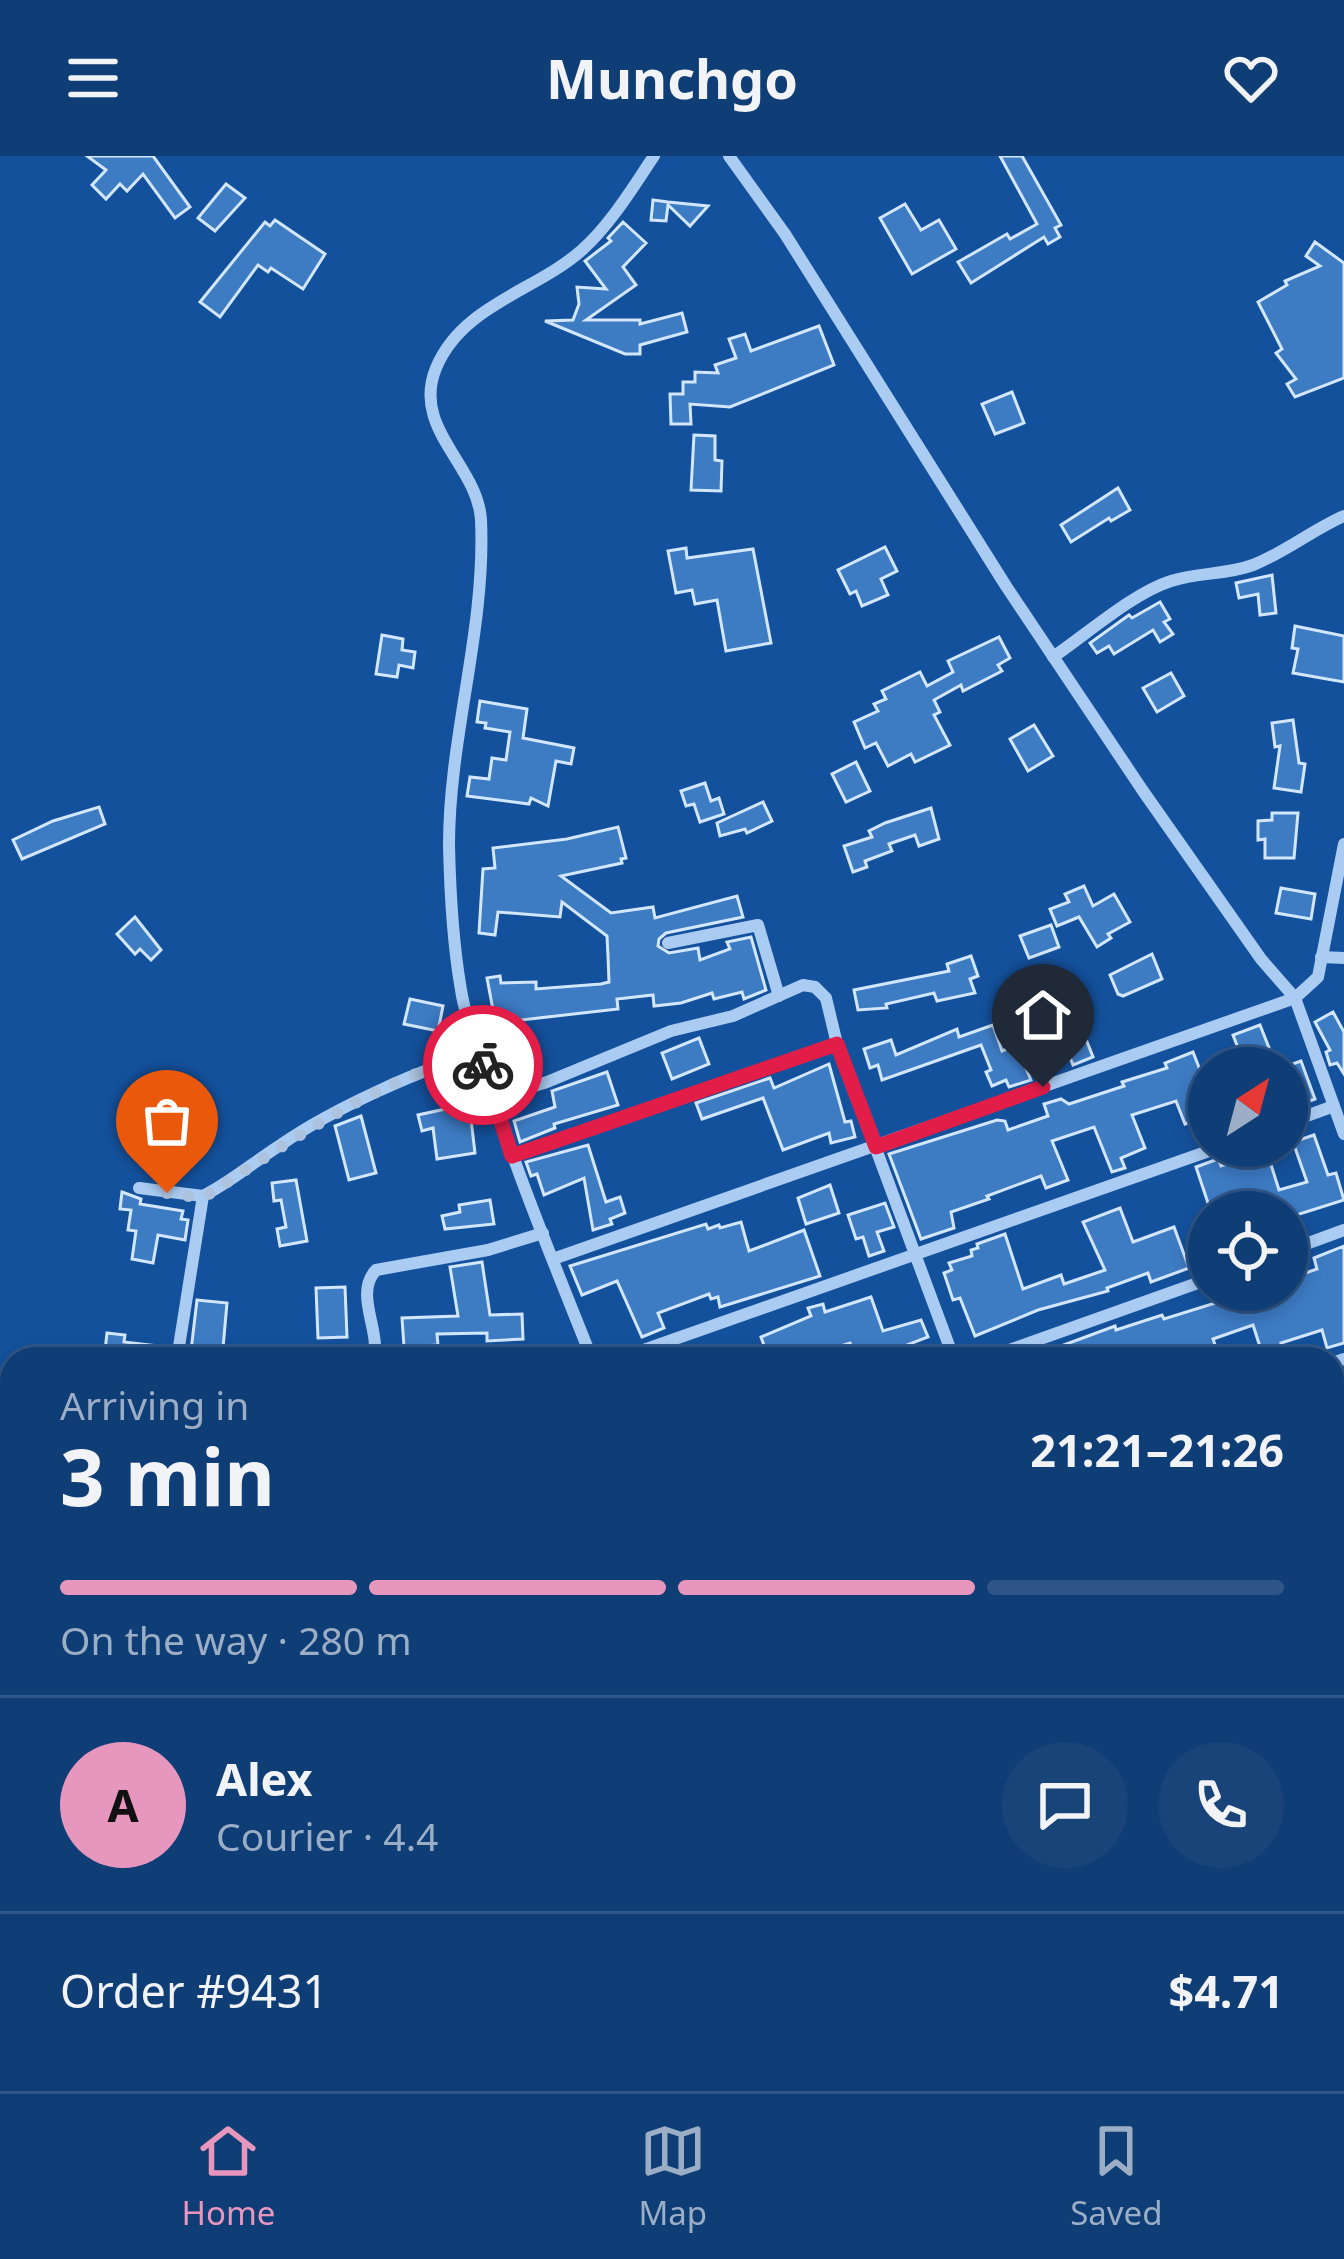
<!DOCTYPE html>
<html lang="en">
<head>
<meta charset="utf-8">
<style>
	body { margin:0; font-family:"Noto Sans",sans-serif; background:#18447a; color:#f1f3f6; height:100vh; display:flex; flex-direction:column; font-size:45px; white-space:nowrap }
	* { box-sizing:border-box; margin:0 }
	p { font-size:39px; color:#9baec5 }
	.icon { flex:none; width:66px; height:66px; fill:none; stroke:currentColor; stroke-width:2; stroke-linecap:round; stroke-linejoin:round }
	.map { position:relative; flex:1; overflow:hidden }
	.drawer { position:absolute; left:0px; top:1191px; width:1344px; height:744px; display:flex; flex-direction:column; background:#0f3d75; border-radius:36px 36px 0 0; box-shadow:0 6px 18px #0003,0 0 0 3px #2f5687 }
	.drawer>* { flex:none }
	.needle { width:78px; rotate:36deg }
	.buttons { position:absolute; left:1188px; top:891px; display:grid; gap:24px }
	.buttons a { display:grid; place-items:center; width:120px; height:120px; border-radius:50%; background:#0f3d75; box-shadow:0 6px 18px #0003,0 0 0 3px #2f5687; font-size:60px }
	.pin { position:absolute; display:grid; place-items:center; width:102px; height:102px; color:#fff; margin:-123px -51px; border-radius:50% 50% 50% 0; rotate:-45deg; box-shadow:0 0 12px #0007 }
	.pin .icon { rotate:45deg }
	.courier { position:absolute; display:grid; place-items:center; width:120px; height:120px; margin:-60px; border:9px solid #e11d48; border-radius:50%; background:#fff; color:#222; box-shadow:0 3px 15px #0007 }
	.head em { font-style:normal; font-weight:700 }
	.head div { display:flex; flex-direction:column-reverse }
	.head { display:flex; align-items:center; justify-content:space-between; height:204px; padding:0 60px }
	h1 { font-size:78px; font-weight:700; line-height:90px }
	.bar { display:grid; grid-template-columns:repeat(4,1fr); gap:18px 12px; align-content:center; height:144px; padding:0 60px }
	.bar i { height:15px; border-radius:9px; background:#2f5687 }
	.bar .on { background:#e797bd }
	.bar p { grid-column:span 4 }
	.line { display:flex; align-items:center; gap:30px; padding:0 60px; border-top:3px solid #2f5687 }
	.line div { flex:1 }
	.round { display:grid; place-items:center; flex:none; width:126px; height:126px; border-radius:63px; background:#18447a }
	header { display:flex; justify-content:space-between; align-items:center; height:156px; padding:0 60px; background:#0f3d75; font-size:54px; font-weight:700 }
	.dock { display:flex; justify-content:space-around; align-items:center; height:168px; border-top:3px solid #2f5687; background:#0f3d75; font-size:33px; color:#9baec5 }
	.dock a { display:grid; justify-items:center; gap:6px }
	.dock .on { color:#e797bd }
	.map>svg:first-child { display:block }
	.building { fill:#3d7bc3; stroke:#d2e6fd; stroke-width:3 }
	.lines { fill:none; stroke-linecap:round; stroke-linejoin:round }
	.minor { stroke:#aaccf3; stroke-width:12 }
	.done { stroke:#adc2dc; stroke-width:12; stroke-dasharray:0 21.6 }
	.route { stroke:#e11d48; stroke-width:15 }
</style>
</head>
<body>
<header><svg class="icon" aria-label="menu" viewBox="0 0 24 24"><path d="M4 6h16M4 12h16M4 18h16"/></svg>Munchgo<svg class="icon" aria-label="heart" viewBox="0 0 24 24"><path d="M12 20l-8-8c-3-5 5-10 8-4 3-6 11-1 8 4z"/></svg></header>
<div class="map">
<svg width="1344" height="1935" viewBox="0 0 1344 1935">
	<rect width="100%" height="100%" fill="#14519c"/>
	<!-- building -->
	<g class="building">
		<polygon points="87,0 153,0 190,51 175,62 143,18 127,35 120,28 106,43 92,29 106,14"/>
		<polygon points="1000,0 1022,0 1061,69 1055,72 1060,81 1048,88 1044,81 971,127 958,106 1007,78 1010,83 1037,68"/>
		<polygon points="226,28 245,42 215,75 198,62"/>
		<polygon points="653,44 668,46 708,50 690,70 668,49 666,65 651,64"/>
		<polygon points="905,48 921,74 939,64 956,93 912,118 880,62"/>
		<polygon points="275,64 325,98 303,133 271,112 268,116 258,109 220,161 200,146 265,66 270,70"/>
		<polygon points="623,66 646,87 623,111 636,129 586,164 640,164 640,168 682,157 687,176 640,189 640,198 625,198 545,165 573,164 579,148 577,131 606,133 585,105 611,85 608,82"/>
		<polygon points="1315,86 1344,107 1344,222 1295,241 1287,228 1296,223 1276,197 1282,193 1258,146 1287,129 1285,125 1320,110 1306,100"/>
		<polygon points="819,170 834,209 730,251 690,248 691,268 671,268 670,238 683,238 683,226 695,226 695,216 718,217 715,209 736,202 729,183 745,178 751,195"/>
		<polygon points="1012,236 1024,267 995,278 982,248"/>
		<polygon points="694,279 715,280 715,304 722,305 721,335 691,334"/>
		<polygon points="1118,332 1130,354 1111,365 1109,362 1071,386 1061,369"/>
		<polygon points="885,391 897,415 881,423 888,439 862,450 856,435 850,438 838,414"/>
		<polygon points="686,392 687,402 753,393 771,487 726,495 717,444 695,448 692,434 676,437 668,395"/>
		<polygon points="1272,419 1276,457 1260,459 1258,438 1239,442 1236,427"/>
		<polygon points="1160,446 1170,463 1164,466 1173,478 1160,486 1153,474 1114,498 1109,490 1097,497 1090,487 1129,459 1132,462"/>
		<polygon points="1295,470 1344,480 1344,526 1293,517 1298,493 1292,492"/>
		<polygon points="382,479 403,483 402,494 415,496 413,512 399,509 397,521 376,518"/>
		<polygon points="999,481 1010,502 998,509 1002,515 963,535 961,529 934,544 940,556 934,559 950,589 915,606 911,598 888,610 876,587 865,592 854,566 878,555 874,548 886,543 882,535 920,516 927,530 953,516 948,505"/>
		<polygon points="1171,517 1184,540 1157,556 1143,532"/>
		<polygon points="480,545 527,553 523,582 574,592 571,608 556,605 548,650 531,642 529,648 467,640 470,621 489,623 492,602 506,604 510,576 485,572 486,567 477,566"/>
		<polygon points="1293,564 1299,607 1305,608 1301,636 1274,632 1280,590 1275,591 1272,567"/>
		<polygon points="1034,569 1053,600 1028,615 1010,583"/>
		<polygon points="856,606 870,635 846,646 832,618"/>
		<polygon points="705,627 711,645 719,642 724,658 700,666 694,648 686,650 681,635"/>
		<polygon points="763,646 772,665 747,677 745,673 720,680 717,667"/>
		<polygon points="99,651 105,668 22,703 13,684 53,665"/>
		<polygon points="931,652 939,683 919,690 915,679 889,688 892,695 865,705 867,711 853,716 844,690 872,681 869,675 885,667"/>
		<polygon points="1272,657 1298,657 1294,702 1265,702 1265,683 1258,684 1258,665 1272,664"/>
		<polygon points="618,671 626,702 621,703 622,707 561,720 611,757 653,751 655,762 737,740 743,761 666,777 659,783 658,790 669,797 698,792 700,804 730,793 727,786 751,781 766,834 744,843 742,836 714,843 712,837 681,847 654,850 653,839 617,843 618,853 503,866 502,858 494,859 487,822 500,820 501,827 536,826 536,833 601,828 609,826 608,800 607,780 562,746 560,761 498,756 495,779 479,777 483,713 495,712 493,692 567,683"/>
		<polygon points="1084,730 1093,750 1114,738 1130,766 1108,778 1111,782 1097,791 1079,761 1057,770 1050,753 1069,746 1065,738"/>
		<polygon points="1281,732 1315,738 1311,763 1276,757"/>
		<polygon points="135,761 161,794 151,804 140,793 135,798 117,778"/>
		<polygon points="1051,769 1059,791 1029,802 1020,780"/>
		<polygon points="1152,798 1162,823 1123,840 1118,838 1110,819"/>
		<polygon points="971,800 978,820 970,823 975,837 937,845 934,837 886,848 887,852 858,854 854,834 949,815 947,808"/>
		<polygon points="410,843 443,850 438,875 404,868"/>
		<polygon points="1333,856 1344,876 1344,918 1337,907 1330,909 1326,896 1330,894 1315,866"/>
		<polygon points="1080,868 1093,901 1073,909 1060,876"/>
		<polygon points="993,869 1002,895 1016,889 1031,924 1009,931 1006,924 992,930 986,916 991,914 981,889 882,924 878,909 870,912 864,893 891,884 896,899 957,873 959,881"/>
		<polygon points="1260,869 1277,912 1246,912 1233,879"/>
		<polygon points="699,882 709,908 672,923 662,897"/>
		<polygon points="1193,896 1209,937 1209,959 1185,968 1176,945 1132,959 1145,992 1121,1002 1125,1012 1112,1016 1094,971 1052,985 1068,1024 1046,1032 1041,1020 987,1040 989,1043 951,1056 954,1072 921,1083 889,998 997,964 1005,965 1008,974 1048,960 1044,948 1061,943 1069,948 1124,930 1122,926 1167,912 1165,907"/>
		<polygon points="1301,905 1315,943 1287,953 1287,910"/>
		<polygon points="829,908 845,966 851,965 855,981 831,987 829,977 783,994 763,942 702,963 696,947 770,922 774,932"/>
		<polygon points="472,913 477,937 473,938 475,963 471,963 475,997 437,1003 433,972 422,975 418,959 450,952 444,920"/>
		<polygon points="607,916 618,949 554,968 555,972 520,986 514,965 555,951 552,935"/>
		<polygon points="361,960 376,1017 349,1024 335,970"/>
		<polygon points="1314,979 1328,1019 1336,1017 1344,1044 1287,1062 1287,1056 1211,1056 1196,1011 1218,1003 1221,1010 1267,996 1279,1034 1307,1026 1293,986"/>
		<polygon points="588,989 606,1046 620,1041 625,1057 610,1063 612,1068 593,1074 584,1022 544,1039 537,1018 531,1020 526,1006"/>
		<polygon points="296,1024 307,1085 280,1090 277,1073 286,1071 281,1044 274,1045 272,1027"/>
		<polygon points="830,1029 839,1057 806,1068 798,1042"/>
		<polygon points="122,1036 141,1043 140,1048 183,1055 181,1063 188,1064 185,1084 158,1079 153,1107 132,1103 136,1075 128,1074 131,1054 120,1053"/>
		<polygon points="490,1044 494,1068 445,1073 442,1060 460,1056 459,1049"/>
		<polygon points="885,1047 894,1071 877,1076 884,1095 869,1100 863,1081 856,1083 848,1059"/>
		<polygon points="1120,1052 1133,1086 1174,1071 1189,1112 1151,1126 1148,1117 1107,1132 1108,1135 1038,1154 975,1180 960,1142 953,1144 944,1117 952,1114 949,1107 972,1100 971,1094 978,1092 977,1088 1005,1078 1023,1133 1061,1119 1064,1128 1105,1114 1083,1066"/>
		<polygon points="741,1066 749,1095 804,1074 820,1120 720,1151 718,1141 711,1143 709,1138 658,1157 664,1172 642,1181 617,1125 582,1139 570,1110 706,1068 708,1073 719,1069 720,1072"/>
		<polygon points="1344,1090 1344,1187 1327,1192 1322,1174 1281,1187 1287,1203 1264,1203 1253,1169 1213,1183 1220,1203 1026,1203 1115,1170 1116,1174 1162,1159 1164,1163 1257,1134 1287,1134 1294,1129 1291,1122 1317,1113 1314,1102"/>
		<polygon points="482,1106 490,1159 522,1158 523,1183 487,1185 487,1177 437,1178 438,1189 404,1191 402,1162 458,1160 450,1111"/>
		<polygon points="345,1131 347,1181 318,1182 316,1132"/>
		<polygon points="871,1141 883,1175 921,1164 928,1181 886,1197 889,1203 856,1203 850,1187 798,1203 769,1203 761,1181 811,1160 808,1152 823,1148 825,1156"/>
		<polygon points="197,1144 227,1147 222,1203 190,1203"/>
		<polygon points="107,1177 125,1179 124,1186 159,1190 158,1203 104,1203"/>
	</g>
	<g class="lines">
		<!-- minor -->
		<g class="minor">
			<polyline points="729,0 785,78 1006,430 1143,635 1261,803 1295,842 1344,978"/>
			<path d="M 1053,501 C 1087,478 1133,437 1171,425 C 1199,416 1226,419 1253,409 C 1286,396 1312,374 1344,360"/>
			<polyline points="668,787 758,769 779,840"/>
			<polyline points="1321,801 1344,802"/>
			<polyline points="493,943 547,926 671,875 733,860 803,829 815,831 826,842 837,888"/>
			<polyline points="1287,967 1334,950"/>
			<polyline points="511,1000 837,888 954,1203"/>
			<path d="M 139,1032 L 203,1040 C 231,1026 255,1005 282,988 C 328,956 426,909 480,898"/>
			<polyline points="1287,1095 1344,1074"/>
			<polyline points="553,1103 1295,842 1318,821 1344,688"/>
			<polyline points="177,1203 203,1040"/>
			<path d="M 365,1203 L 375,1189 C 374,1164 357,1134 376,1114 L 488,1094 L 543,1077"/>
			<path d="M 592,1203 C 554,1107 514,1012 484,913 C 476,887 465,861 461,834 C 453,788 450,736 449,689 C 449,580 486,473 481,364 C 478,309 411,273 436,212 C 462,149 536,135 582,94 C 611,68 633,31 654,0"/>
			<polyline points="618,1203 1223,990"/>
			<polyline points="984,1203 1209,1123"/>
			<polyline points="1332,1207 1344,1203"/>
			<polyline points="1332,1331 1344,1327"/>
			<polyline points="1332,1464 1344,1462"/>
			<polyline points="1332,1513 1344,1604"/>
			<polyline points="1332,1729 1344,1725"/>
			<polyline points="1332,1893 1344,1890"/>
			<polyline points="124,1923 126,1935"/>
			<polyline points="285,1923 287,1935"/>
			<polyline points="924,1923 933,1935"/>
			<polyline points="464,1935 465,1923"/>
			<polyline points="588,1935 588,1923"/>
			<polyline points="758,1935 794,1923"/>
			<polyline points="1198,1935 1235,1923"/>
		</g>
	</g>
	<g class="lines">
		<!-- done -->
		<path class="done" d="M 167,1037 L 195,1041 L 209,1038 C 291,985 383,919 480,898 L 483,909"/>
		<!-- route -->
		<polyline class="route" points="483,909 512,1000 837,888 876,991 1043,931"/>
	</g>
</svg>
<div class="buttons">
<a><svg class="needle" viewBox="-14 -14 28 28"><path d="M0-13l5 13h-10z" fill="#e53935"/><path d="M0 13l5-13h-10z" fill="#9baec5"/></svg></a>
<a><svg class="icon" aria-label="locate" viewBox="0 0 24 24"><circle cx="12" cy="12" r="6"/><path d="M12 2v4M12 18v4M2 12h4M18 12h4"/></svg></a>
</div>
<div class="pin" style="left:167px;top:1037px;background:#ea580c"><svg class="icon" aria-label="bag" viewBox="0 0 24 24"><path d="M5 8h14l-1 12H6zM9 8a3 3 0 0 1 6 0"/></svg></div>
<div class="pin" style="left:1043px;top:931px;background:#1f2937"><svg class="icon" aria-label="home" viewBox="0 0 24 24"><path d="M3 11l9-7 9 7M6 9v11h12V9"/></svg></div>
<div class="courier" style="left:483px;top:909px"><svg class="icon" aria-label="bike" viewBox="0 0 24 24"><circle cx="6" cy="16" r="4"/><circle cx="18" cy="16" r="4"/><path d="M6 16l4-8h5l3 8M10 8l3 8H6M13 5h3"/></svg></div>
<section class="drawer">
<div class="head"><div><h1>3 min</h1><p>Arriving in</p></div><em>21:21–21:26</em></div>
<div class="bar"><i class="on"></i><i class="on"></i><i class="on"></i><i></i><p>On the way · 280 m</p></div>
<div class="line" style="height:216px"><b class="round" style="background:#e797bd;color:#111">A</b><div><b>Alex</b><p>Courier · 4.4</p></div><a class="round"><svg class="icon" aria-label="chat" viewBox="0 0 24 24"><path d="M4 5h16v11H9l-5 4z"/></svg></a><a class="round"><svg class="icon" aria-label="phone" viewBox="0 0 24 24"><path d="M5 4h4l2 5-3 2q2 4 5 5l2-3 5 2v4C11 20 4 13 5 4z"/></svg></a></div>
<div class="line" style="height:156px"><div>Order #9431</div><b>$4.71</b></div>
</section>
</div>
<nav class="dock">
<a class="on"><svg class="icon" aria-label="home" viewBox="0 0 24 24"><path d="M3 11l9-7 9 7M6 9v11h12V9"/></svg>Home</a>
<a><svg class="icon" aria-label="map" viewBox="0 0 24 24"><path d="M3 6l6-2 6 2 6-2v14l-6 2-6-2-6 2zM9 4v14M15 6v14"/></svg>Map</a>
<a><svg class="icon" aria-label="saved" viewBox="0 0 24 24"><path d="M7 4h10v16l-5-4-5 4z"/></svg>Saved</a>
</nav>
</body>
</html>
